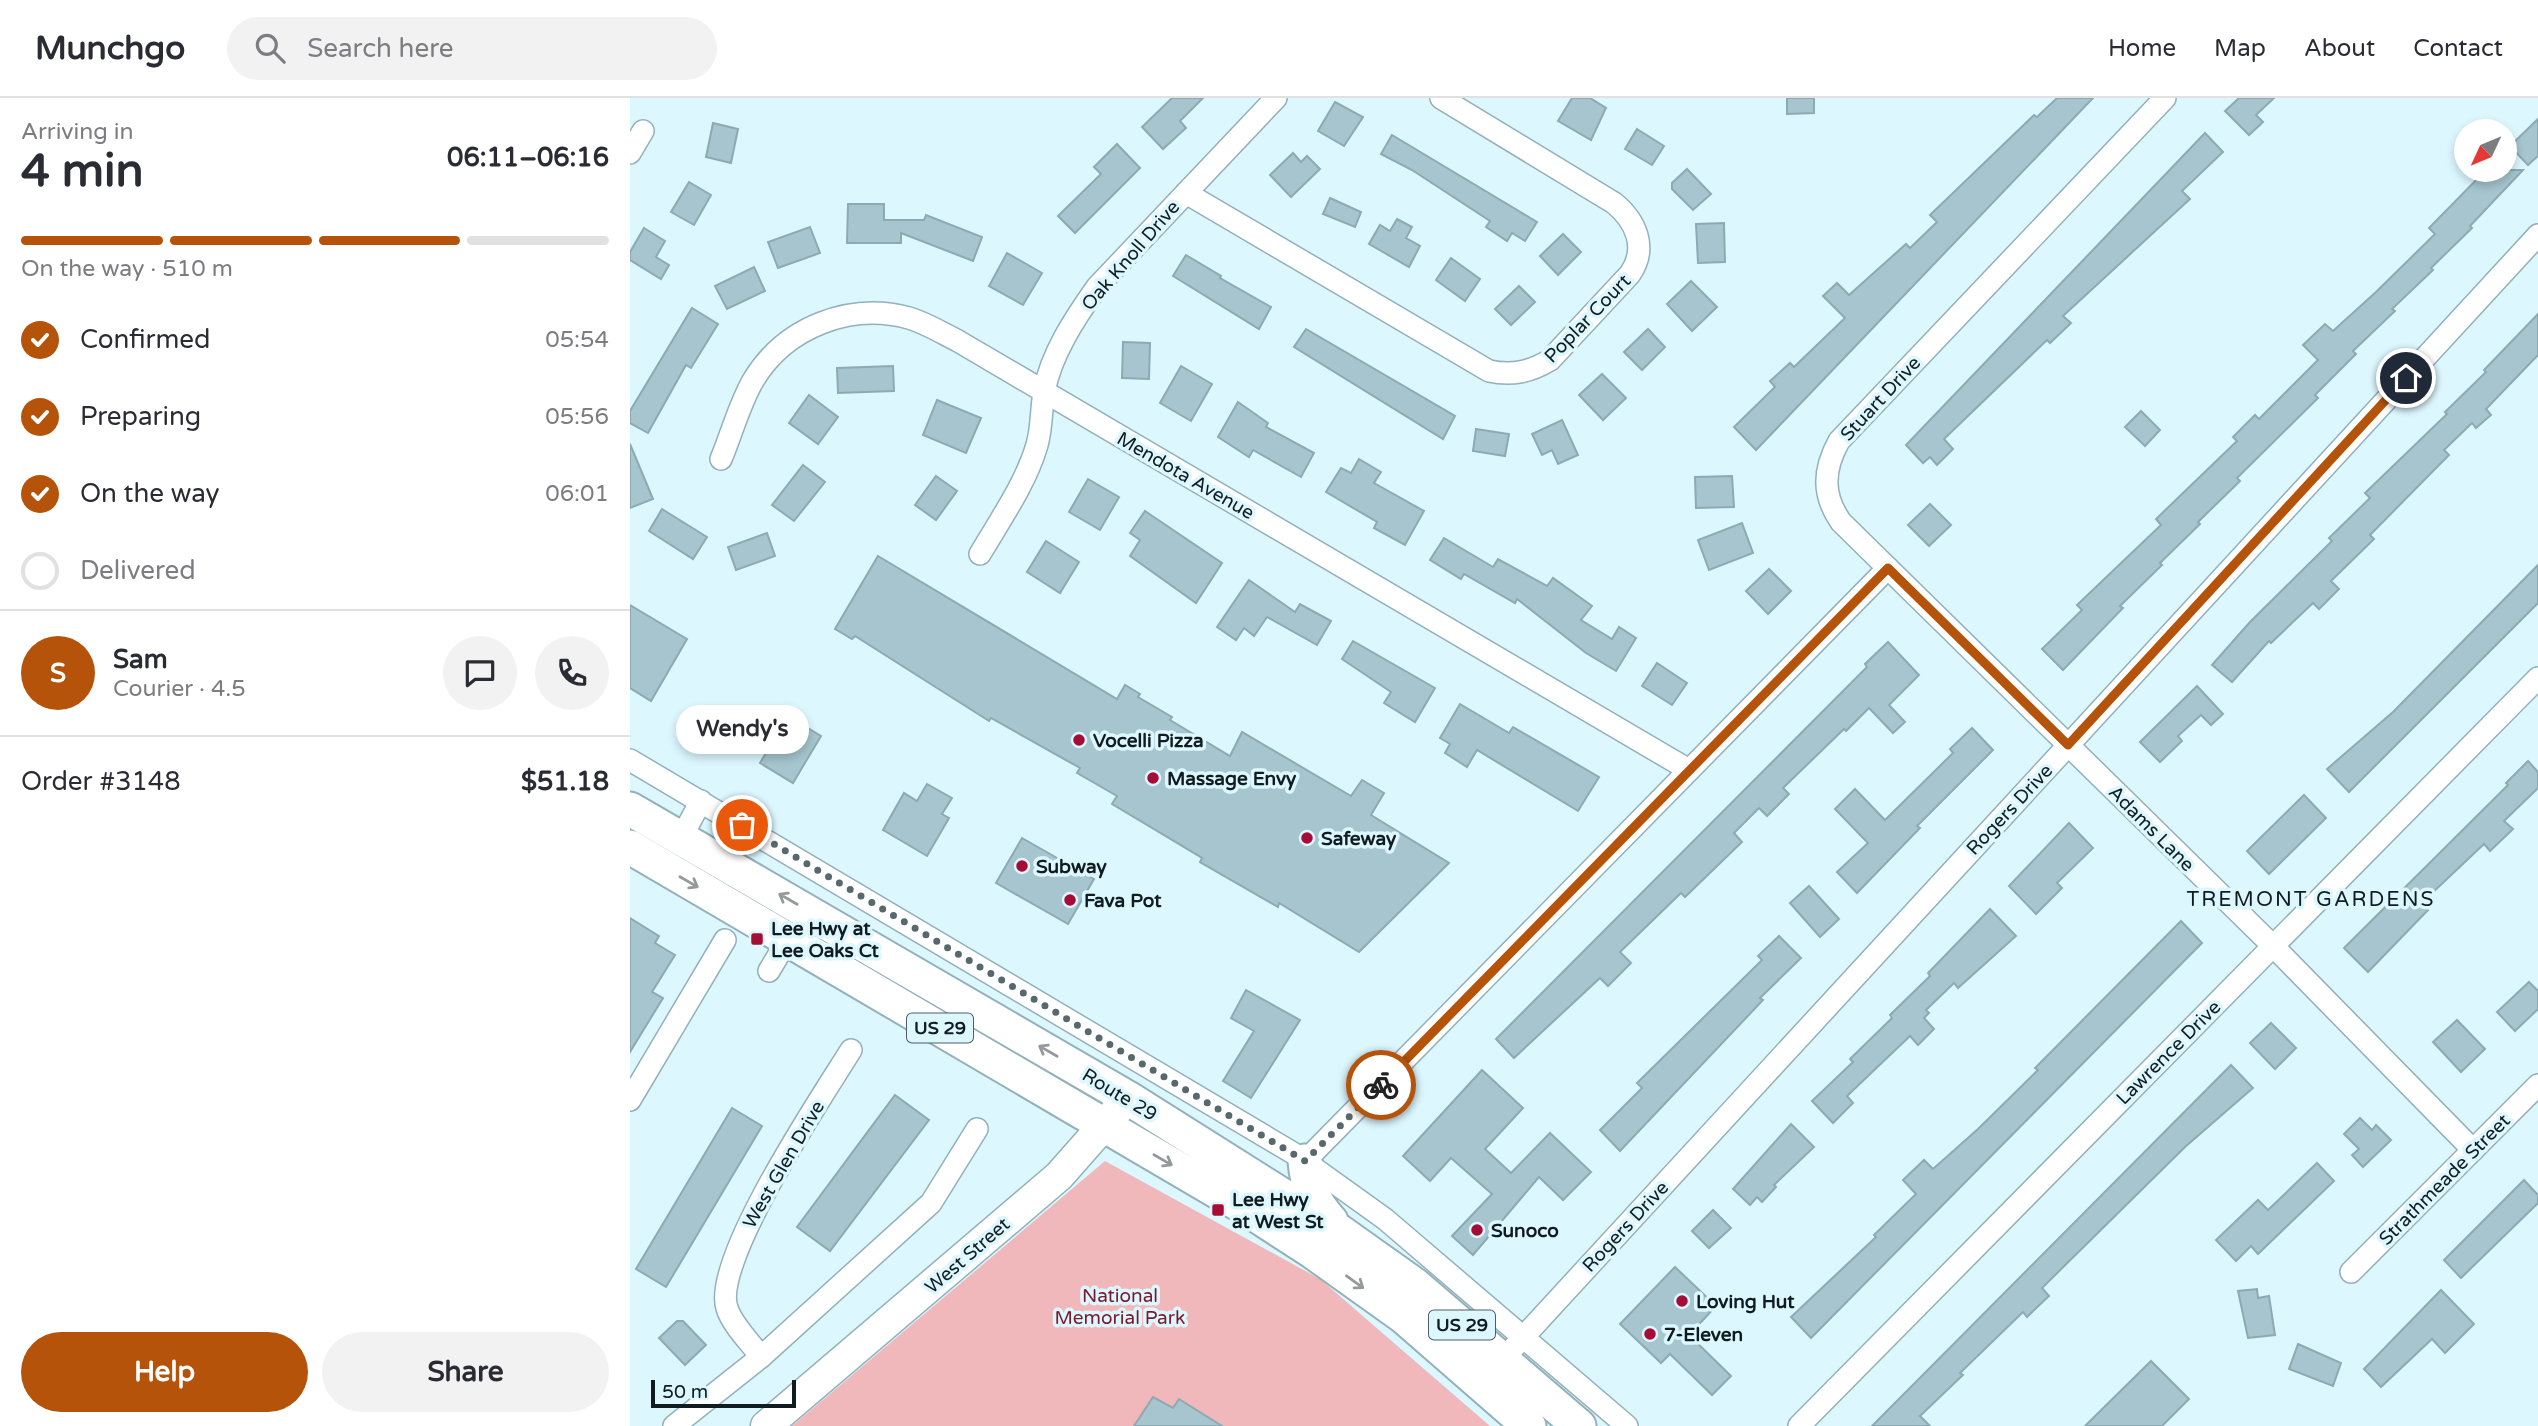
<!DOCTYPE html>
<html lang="en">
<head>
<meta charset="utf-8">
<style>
	body { margin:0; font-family:"Varela Round",sans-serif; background:#f2f2f3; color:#2b2b33; height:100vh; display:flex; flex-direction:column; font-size:26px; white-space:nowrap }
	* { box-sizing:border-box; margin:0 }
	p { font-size:23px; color:#7c7c81 }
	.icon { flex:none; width:38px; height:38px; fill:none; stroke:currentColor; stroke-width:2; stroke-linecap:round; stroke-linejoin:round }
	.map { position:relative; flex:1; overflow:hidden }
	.panel { display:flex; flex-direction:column; background:#fff; width:630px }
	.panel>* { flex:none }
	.needle { width:46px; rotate:226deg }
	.controls { position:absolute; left:1824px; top:21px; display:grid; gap:14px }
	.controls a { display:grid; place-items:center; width:63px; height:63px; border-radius:50%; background:#fff; box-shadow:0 4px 10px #0003; font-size:35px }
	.scale { position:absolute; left:21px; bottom:18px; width:145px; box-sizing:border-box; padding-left:7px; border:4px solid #111c20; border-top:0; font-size:19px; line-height:24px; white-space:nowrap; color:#111c20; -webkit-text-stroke:5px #ddf7ff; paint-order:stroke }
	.pin { position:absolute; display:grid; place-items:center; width:60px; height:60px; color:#fff; margin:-30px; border:4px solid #fff; border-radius:50%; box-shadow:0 2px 7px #0007 }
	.courier { position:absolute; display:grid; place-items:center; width:70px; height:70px; margin:-35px; border:5px solid #b45309; border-radius:50%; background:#fff; color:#222; box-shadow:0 2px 9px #0007 }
	.bubble { position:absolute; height:49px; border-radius:24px; background:#fff; box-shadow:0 4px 10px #0003; font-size:23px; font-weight:700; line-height:49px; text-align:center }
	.overview em { font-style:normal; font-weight:700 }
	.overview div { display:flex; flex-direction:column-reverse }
	.overview { display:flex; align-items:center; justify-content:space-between; height:119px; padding:0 21px }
	h1 { font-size:46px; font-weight:700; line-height:52px }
	.bar { display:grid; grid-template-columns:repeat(4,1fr); gap:10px 7px; align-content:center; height:84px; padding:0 21px }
	.bar i { height:9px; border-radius:5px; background:#e1e1e2 }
	.bar .current { background:#b45309 }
	.bar p { grid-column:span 4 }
	.line { display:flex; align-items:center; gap:18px; padding:0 21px; border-top:2px solid #e1e1e2 }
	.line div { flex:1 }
	.round { display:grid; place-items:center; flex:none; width:74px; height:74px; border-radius:37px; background:#f2f2f3 }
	ol { padding:0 21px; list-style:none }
	li { display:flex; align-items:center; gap:21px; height:77px }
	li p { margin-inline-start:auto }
	li .icon { padding:7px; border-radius:50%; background:#b45309; color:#fff; stroke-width:4 }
	li:last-child { color:#7c7c81 }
	li i { width:38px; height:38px; border:4px solid #e1e1e2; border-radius:50% }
	.primary-button { display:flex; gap:14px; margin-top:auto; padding:14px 21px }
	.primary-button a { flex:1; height:80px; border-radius:42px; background:#b45309; color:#fff; font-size:28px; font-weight:700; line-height:80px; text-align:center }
	.primary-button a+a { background:#f2f2f3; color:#2b2b33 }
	header { display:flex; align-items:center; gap:42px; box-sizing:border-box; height:98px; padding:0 35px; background:#fff; border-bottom:2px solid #e1e1e2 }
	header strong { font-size:33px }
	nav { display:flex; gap:38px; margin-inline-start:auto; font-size:24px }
	.search { width:490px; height:63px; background:#f2f2f3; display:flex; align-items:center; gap:18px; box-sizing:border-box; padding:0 24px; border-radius:38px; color:#7c7c81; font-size:26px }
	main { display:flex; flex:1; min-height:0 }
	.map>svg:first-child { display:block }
	.green { fill:#f1b8bb }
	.building { fill:#a6c5ce; stroke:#8caab3; stroke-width:2 }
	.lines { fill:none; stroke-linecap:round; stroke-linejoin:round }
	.minor-casing { stroke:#92b1ba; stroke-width:24 }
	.secondary-casing { stroke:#92b1ba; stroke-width:33 }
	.primary-casing { stroke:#92b1ba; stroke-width:37 }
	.minor { stroke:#fff; stroke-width:21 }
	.secondary { stroke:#fff; stroke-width:30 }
	.primary { stroke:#fff; stroke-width:33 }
	.oneway { stroke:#94999b }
	.done { stroke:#58696e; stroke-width:7; stroke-dasharray:0 12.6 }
	.route { stroke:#b45309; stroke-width:9 }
	.poi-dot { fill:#a60d36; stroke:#ddf7ff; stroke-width:2.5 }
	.labels { text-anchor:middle; stroke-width:7; stroke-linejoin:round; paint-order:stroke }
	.shield { fill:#ddf7ff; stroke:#4e5e63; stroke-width:2 }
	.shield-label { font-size:18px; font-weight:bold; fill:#111c20 }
	.street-label { font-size:19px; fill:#111c20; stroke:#ddf7ff }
	.poi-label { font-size:19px; font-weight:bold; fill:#111c20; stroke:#ddf7ff; text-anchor:start }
	.park-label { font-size:19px; fill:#7b182b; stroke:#ddf7ff }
	.neighbourhood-label { font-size:21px; letter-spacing:2px; fill:#111c20; stroke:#ddf7ff }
</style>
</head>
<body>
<header>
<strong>Munchgo</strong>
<div class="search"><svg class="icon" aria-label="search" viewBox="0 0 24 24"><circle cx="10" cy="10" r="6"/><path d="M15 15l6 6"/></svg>Search here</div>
<nav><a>Home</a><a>Map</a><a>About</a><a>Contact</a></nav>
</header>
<main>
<section class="panel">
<div class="overview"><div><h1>4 min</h1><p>Arriving in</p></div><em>06:11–06:16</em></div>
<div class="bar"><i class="current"></i><i class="current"></i><i class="current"></i><i></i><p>On the way · 510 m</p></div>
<ol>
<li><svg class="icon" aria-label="check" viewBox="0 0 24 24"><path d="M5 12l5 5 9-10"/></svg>Confirmed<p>05:54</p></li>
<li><svg class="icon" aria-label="check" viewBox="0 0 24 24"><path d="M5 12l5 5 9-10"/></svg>Preparing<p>05:56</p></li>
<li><svg class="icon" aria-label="check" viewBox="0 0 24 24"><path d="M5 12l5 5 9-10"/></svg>On the way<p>06:01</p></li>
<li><i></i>Delivered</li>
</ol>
<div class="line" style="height:126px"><b class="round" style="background:#b45309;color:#fff">S</b><div><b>Sam</b><p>Courier · 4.5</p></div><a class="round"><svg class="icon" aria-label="chat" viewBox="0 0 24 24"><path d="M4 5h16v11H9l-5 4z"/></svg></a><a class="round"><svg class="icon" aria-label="phone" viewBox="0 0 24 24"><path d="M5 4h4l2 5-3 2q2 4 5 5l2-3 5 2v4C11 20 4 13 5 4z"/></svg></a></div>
<div class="line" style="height:91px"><div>Order #3148</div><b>$51.18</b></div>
<div class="primary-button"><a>Help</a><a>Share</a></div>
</section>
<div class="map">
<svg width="1908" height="1328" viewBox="0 0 1908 1328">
	<rect width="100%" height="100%" fill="#ddf7ff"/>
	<!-- green -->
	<polygon class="green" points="475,1063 690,1181 860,1328 162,1328"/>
	<!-- building -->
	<g class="building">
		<polygon points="542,0 573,0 550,23 556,30 533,51 512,29"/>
		<polygon points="942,0 960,0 976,10 961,42 928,23"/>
		<polygon points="1157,0 1184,0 1184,15 1157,16"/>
		<polygon points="1427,0 1463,0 1126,352 1104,329 1145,289 1140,283 1160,265 1164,269 1215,220 1193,198 1207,185 1219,197 1276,146 1280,150 1307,124 1300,117 1404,17 1407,19"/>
		<polygon points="1609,0 1644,0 1626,17 1633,24 1619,37 1595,13"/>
		<polygon points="705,4 733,19 714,48 688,33"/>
		<polygon points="1908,21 1908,58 1898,67 1880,48"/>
		<polygon points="83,25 108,31 101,65 76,59"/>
		<polygon points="1007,31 1034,48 1022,67 995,51"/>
		<polygon points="1575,35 1593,54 1552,93 1560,101 1433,218 1441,225 1420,245 1417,242 1314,341 1323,351 1307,367 1300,359 1293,365 1276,347"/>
		<polygon points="762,37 907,124 895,143 882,135 877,143 856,129 860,123 782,72 751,56"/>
		<polygon points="487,46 510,70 445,135 428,118 471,76 464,69"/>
		<polygon points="663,55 671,64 677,58 690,71 661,99 640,77"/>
		<polygon points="1057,71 1081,96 1063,112 1042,91 1042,85"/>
		<polygon points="1856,72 1893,72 1840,128 1842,130 1801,170 1803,172 1762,211 1765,213 1723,253 1726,256 1685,297 1688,300 1607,380 1610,383 1568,424 1570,426 1530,465 1532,467 1490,508 1493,510 1433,572 1412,551 1452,512 1447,507 1531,427 1526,421 1607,343 1603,339 1625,317 1629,321 1688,262 1673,247 1695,226 1703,233 1746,194 1805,136 1799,130"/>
		<polygon points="59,84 81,97 64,127 41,114"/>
		<polygon points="700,100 731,114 725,129 693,116"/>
		<polygon points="218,106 254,106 254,122 294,122 296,117 352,139 343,163 271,135 271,145 217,145"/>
		<polygon points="767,121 782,129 776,140 790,148 779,169 739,146 750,127 760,133"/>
		<polygon points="1094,125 1095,164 1068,165 1066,126"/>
		<polygon points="180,129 190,155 148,170 138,144"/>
		<polygon points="14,130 35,143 26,159 39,167 31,181 0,162 0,154"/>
		<polygon points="933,136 951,154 928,177 910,158"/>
		<polygon points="377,155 412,175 393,207 359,188"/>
		<polygon points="556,157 591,178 590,180 641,209 629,231 543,178"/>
		<polygon points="821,160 850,181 835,203 806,182"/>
		<polygon points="124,169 135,193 97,211 85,188"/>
		<polygon points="1061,183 1087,209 1062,233 1037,206"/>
		<polygon points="889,188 905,204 881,227 865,211"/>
		<polygon points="62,210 88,226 61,270 56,267 18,335 0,325 0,313"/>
		<polygon points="1908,216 1908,257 1856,311 1861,317 1846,330 1842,325 1814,352 1819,357 1740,437 1744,441 1701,483 1709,491 1689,511 1683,505 1641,545 1639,543 1602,584 1582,567 1620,524 1702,443 1699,440 1740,400 1735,395 1817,316 1815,314 1856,274 1854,272"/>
		<polygon points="676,231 825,318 813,341 664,249"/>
		<polygon points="1018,231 1035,249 1012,272 994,254"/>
		<polygon points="493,244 520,245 519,281 492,280"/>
		<polygon points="263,268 264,293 208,295 207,270"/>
		<polygon points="551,268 582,286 561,323 530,305"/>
		<polygon points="972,276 996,300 973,322 949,297"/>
		<polygon points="179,297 208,319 188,346 159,325"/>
		<polygon points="307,302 351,320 336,355 293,337"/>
		<polygon points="608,304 638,325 636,329 684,355 671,379 623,352 619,359 588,339"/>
		<polygon points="1511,313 1530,332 1515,348 1495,329"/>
		<polygon points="932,322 948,357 928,366 922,352 912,357 902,336"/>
		<polygon points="846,331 879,336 875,358 843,353"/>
		<polygon points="0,346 23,401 0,410"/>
		<polygon points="729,361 751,374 744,385 794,413 775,447 744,430 747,424 696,394 711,370 721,375"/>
		<polygon points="173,367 195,384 164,423 142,407"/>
		<polygon points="306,378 327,393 306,422 285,407"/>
		<polygon points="1102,378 1104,409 1066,410 1065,379"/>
		<polygon points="458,381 489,399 470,432 439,414"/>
		<polygon points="1300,406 1321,427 1299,448 1278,427"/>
		<polygon points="32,411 77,439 63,461 19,433"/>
		<polygon points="515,413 592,465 566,505 500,458 510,442 500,435"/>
		<polygon points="1112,425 1123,455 1079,472 1068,442"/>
		<polygon points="137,435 145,458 106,472 98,449"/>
		<polygon points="814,440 863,469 868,461 917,488 923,480 962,508 951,522 982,541 989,529 1006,540 986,573 956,555 887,501 885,505 834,476 831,481 800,462"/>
		<polygon points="416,443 449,464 430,495 397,474"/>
		<polygon points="248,458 487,601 495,587 510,596 508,599 542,619 540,622 600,658 612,634 721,698 732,682 754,695 741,717 819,765 729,854 649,805 648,809 570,764 572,760 482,706 487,698 447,675 450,670 361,620 359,623 225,538 222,541 205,531"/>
		<polygon points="1908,467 1908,505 1719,694 1697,671 1763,614"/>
		<polygon points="1139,471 1161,493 1138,516 1116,493"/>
		<polygon points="619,482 665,514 670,506 701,523 687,547 637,519 624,538 614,530 606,542 587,529"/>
		<polygon points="0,507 57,541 21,603 0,590"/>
		<polygon points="723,543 805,590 785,624 754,605 761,594 712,561"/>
		<polygon points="1258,544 1289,577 1259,607 1275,624 1263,635 1239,610 1216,633 1214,631 1153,690 1159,696 1137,718 1129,710 1104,735 1112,744 1055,799 1051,795 990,854 1001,865 978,888 970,880 884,960 866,941 1237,569 1235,566"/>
		<polygon points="1027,565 1057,585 1042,607 1012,588"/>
		<polygon points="1567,588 1593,616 1581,627 1571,617 1548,638 1552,643 1530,664 1510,644"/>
		<polygon points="830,606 879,635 883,629 969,679 948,713 847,652 837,669 815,655 820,646 810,640"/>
		<polygon points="158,618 191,638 163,685 130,665"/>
		<polygon points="1342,630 1363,652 1287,728 1290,730 1227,795 1207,774 1238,745 1205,711 1225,691 1255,722 1323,655 1320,651"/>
		<polygon points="1898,663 1908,674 1908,690 1874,723 1883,731 1860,753 1854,746 1799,798 1792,807 1798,812 1738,874 1714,850 1878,687 1876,685"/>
		<polygon points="297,686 322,700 312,716 319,720 297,758 253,732 274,695 287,703"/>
		<polygon points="1674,697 1696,720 1639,776 1617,753"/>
		<polygon points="1439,725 1463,750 1427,785 1432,790 1406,816 1379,788"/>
		<polygon points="392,740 464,781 438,826 366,785"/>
		<polygon points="1179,788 1209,821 1190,839 1160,805"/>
		<polygon points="1360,811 1386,838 1328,890 1324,885 1296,912 1299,915 1294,920 1304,931 1288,947 1280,938 1217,998 1223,1005 1203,1025 1182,1003 1223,964 1220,961 1262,920 1260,917 1300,878 1298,875"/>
		<polygon points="0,820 29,838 25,845 45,857 22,894 33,900 0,954"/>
		<polygon points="1551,823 1572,845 1181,1240 1161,1219 1246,1139 1244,1137 1286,1096 1273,1082 1294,1062 1303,1071 1348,1031 1408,972 1405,970"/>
		<polygon points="1149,838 1171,860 1130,900 1133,902 990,1053 970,1032 1012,990 1007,985 1132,862 1128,858"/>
		<polygon points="1899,884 1908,893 1908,911 1885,933 1867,914"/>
		<polygon points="616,892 670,922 621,1000 593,983 624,933 601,920"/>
		<polygon points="1827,922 1855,951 1831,974 1803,944"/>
		<polygon points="1641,925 1666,950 1645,971 1620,945"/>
		<polygon points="1601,967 1623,990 1555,1049 1412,1190 1419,1198 1397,1219 1393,1214 1330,1275 1333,1277 1290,1318 1300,1328 1242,1328"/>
		<polygon points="852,972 893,1010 855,1051 881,1075 920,1035 961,1074 933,1102 909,1079 843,1157 822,1138 862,1096 821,1060 800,1083 773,1058"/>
		<polygon points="265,997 299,1022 200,1153 167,1129"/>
		<polygon points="102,1010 132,1028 36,1189 6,1171"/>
		<polygon points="1730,1020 1742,1032 1746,1027 1761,1042 1733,1069 1722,1057 1729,1051 1714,1036"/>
		<polygon points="1161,1026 1184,1049 1144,1087 1146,1089 1132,1104 1127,1099 1120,1107 1103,1091"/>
		<polygon points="1687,1065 1704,1083 1628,1156 1621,1148 1606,1163 1586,1142 1628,1102 1638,1112"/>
		<polygon points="1894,1082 1908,1097 1908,1105 1831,1180 1814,1162"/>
		<polygon points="1083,1112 1101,1130 1079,1150 1062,1133"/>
		<polygon points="1045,1169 1086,1208 1059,1237 1101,1278 1082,1297 1040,1256 1031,1265 990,1226"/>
		<polygon points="1627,1191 1628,1200 1639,1198 1645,1237 1618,1240 1608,1193"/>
		<polygon points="1811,1192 1844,1226 1815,1255 1802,1241 1751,1289 1734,1271"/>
		<polygon points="47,1223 53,1223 76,1247 55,1267 29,1240"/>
		<polygon points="1668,1246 1711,1265 1703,1288 1659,1271"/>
		<polygon points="1521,1263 1559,1301 1532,1328 1455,1328"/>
		<polygon points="523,1299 543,1310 549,1301 592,1328 504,1328"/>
	</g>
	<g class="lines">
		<!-- minor casing -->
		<g class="minor-casing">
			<g id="minor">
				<path d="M 1535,0 L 1209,343 C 1193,372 1192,397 1211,424 L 1643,848 L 1843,1052"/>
				<polyline points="0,55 13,33"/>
				<path d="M 556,95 L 859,273 C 882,278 900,274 920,262 L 1000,176 C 1018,150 1006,123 984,105 L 811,0"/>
				<path d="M 91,361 C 102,335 110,304 124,281 C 156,229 220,204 279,220 C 296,225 312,235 328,243 L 1059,672"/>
				<path d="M 350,456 C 370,422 396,385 407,347 C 412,329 411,312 414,294 C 421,256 445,220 467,189 L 646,0"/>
				<polyline points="0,662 663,1055 755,1121 997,1328"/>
				<polyline points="51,740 71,703"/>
				<polyline points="139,873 158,841"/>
				<polyline points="0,1002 95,842"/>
				<polyline points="675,1063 1258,470"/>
				<polyline points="1721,1174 1908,987"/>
				<path d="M 131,1259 C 121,1245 102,1227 97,1210 C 81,1164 193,997 221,952"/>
				<polyline points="864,1271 1908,137"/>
				<polyline points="44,1328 131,1259 301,1105 347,1031"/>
				<polyline points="1169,1328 1908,580"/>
			</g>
		</g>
		<!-- secondary casing -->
		<g class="secondary-casing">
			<polyline id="secondary" points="136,1328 429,1078 489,1010"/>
		</g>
		<!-- primary casing -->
		<g class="primary-casing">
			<g id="primary">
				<polyline points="0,711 498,1000 709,1133 785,1187 949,1328"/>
				<polyline points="0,749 612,1108 683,1154 774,1219 899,1328"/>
				<path d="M 675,1063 C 677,1089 684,1104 701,1123"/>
			</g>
		</g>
		<!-- minor -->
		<use href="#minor" class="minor"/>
		<!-- secondary -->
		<use href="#secondary" class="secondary"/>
		<!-- primary -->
		<use href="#primary" class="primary"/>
	</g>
	<!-- one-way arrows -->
	<defs><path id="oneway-shaft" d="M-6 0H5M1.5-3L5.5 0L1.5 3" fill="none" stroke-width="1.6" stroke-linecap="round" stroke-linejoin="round" transform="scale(1.75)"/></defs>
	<g class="oneway">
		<use href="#oneway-shaft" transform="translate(59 784) rotate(30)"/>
		<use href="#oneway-shaft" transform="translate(158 801) rotate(-150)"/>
		<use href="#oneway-shaft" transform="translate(418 953) rotate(-150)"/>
		<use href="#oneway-shaft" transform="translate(533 1062) rotate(30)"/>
		<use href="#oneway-shaft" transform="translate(725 1184) rotate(36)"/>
	</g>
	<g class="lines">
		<!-- done -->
		<polyline class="done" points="112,727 675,1063 751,987"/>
		<!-- route -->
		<polyline class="route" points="751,987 1258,470 1438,647 1776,280"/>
	</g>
	<!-- markers -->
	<g class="poi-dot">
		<circle cx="449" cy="642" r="7"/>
		<circle cx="523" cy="680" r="7"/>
		<circle cx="677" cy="740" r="7"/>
		<circle cx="392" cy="768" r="7"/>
		<circle cx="440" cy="802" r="7"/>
		<rect x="120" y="834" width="14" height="14" rx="3.5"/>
		<rect x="581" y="1105" width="14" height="14" rx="3.5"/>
		<circle cx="847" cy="1132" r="7"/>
		<circle cx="1052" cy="1203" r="7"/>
		<circle cx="1020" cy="1236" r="7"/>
	</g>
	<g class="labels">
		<!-- shield labels -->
		<g class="shield">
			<rect x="277" y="915.5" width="66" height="29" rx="5"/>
			<rect x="799" y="1212.5" width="66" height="29" rx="5"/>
		</g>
		<g class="shield-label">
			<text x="310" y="936">US 29</text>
			<text x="832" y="1233">US 29</text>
		</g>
		<!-- street labels -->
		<g class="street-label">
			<text transform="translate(500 157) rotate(-49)" y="7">Oak Knoll Drive</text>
			<text transform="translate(957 220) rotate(-46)" y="7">Poplar Court</text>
			<text transform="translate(1250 300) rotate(-47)" y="7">Stuart Drive</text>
			<text transform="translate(556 377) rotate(30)" y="7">Mendota Avenue</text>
			<text transform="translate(1379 711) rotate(-47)" y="7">Rogers Drive</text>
			<text transform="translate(1522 730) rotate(45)" y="7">Adams Lane</text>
			<text transform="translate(1538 954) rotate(-45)" y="7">Lawrence Drive</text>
			<text transform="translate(490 996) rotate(31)" y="7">Route 29</text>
			<text transform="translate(153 1066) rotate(-60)" y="7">West Glen Drive</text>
			<text transform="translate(1814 1081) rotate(-45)" y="7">Strathmeade Street</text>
			<text transform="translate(995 1128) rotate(-47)" y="7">Rogers Drive</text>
			<text transform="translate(337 1157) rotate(-41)" y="7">West Street</text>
		</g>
		<!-- poi labels -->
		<g class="poi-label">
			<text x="463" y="649">Vocelli Pizza</text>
			<text x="537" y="687">Massage Envy</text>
			<text x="691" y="747">Safeway</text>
			<text x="406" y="775">Subway</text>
			<text x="454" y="809">Fava Pot</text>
			<text x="141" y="837">Lee Hwy at<tspan x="141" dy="22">Lee Oaks Ct</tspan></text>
			<text x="602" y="1108">Lee Hwy<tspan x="602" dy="22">at West St</tspan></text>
			<text x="861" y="1139">Sunoco</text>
			<text x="1066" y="1210">Loving Hut</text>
			<text x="1034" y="1243">7-Eleven</text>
		</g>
		<!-- park labels -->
		<g class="park-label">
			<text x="490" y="1204">National<tspan x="490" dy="22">Memorial Park</tspan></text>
		</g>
		<!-- neighbourhood labels -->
		<g class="neighbourhood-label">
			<text x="1681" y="808">TREMONT GARDENS</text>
		</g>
	</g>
</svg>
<div class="controls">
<a><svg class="needle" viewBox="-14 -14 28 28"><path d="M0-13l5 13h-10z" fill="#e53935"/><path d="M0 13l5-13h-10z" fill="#7c7c81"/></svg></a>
</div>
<div class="scale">50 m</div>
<div class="pin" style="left:112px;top:727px;background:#ea580c"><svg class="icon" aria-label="bag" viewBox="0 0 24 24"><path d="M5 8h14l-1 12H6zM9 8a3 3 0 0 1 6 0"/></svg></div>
<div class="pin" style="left:1776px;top:280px;background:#1f2937"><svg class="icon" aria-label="home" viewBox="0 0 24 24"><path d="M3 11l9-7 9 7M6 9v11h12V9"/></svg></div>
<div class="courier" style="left:751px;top:987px"><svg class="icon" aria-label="bike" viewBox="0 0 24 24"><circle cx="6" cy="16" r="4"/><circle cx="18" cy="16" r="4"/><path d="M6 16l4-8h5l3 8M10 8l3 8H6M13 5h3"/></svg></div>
<div class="bubble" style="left:46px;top:607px;width:133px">Wendy's</div>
</div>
</main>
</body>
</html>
